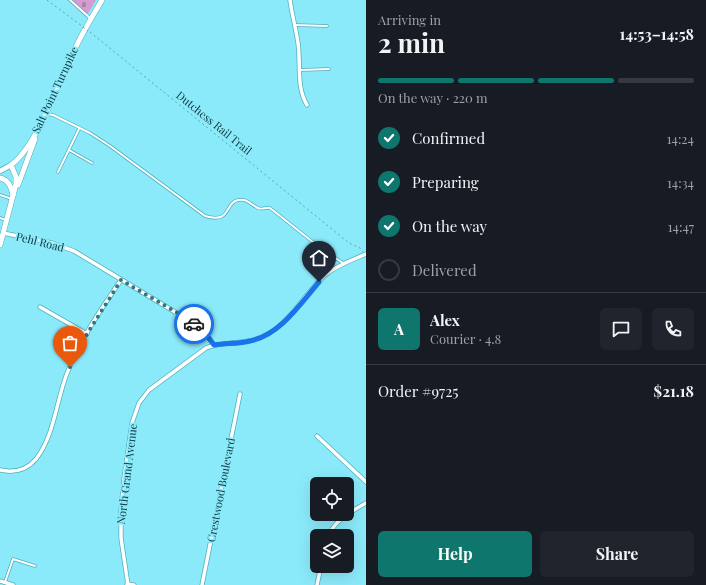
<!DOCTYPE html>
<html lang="en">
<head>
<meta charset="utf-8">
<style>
	body { margin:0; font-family:"Playfair Display",serif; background:#20242c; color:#f1f3f6; height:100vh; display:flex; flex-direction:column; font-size:15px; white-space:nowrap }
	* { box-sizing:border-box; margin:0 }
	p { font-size:13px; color:#9ea1a6 }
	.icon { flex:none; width:22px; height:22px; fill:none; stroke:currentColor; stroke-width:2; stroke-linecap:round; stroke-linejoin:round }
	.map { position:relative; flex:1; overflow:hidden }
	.panel { display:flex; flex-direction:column; background:#171b24; width:340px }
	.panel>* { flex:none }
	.fabs { position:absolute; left:310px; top:477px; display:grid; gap:8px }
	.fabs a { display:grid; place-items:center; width:44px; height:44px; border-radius:6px; background:#171b24; box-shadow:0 4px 16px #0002; font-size:20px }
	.pin { position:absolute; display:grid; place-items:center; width:34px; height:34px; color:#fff; margin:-41px -17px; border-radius:50% 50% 50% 0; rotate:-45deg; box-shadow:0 0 4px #0007 }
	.pin .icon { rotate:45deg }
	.courier { position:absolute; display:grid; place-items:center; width:40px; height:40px; margin:-20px; border:3px solid #1a73e8; border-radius:50%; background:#fff; color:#222; box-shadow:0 1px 5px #0007 }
	.summary em { font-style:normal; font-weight:700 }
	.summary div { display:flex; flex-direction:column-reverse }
	.summary { display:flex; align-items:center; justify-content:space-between; height:68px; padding:0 12px }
	h1 { font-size:26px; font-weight:700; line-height:30px }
	.bar { display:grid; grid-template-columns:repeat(4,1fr); gap:6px 4px; align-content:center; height:48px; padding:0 12px }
	.bar i { height:5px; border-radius:3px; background:#363941 }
	.bar .active { background:#0f766e }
	.bar p { grid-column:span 4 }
	.line { display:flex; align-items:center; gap:10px; padding:0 12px; border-top:1px solid #363941 }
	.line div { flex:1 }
	.round { display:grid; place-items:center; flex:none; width:42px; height:42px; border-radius:6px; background:#20242c }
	ol { padding:0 12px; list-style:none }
	li { display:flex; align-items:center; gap:12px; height:44px }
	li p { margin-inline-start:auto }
	li .icon { padding:4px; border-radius:50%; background:#0f766e; color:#fff; stroke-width:4 }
	li:last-child { color:#9ea1a6 }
	li i { width:22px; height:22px; border:2px solid #363941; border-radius:50% }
	.button { display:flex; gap:8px; margin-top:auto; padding:8px 12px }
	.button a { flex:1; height:46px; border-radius:6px; background:#0f766e; color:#fff; font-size:16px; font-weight:700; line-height:46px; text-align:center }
	.button a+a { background:#20242c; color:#f1f3f6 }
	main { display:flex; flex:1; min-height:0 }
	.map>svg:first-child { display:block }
	.cemetery { fill:url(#cemetery-stones) }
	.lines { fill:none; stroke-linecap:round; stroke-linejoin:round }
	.service-casing { stroke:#4eafbf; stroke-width:3.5 }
	.minor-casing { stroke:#4eafbf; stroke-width:5 }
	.tertiary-casing { stroke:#4eafbf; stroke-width:6 }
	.secondary-casing { stroke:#4eafbf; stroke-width:6 }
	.path { stroke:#59a4b0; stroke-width:1; stroke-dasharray:2 3; stroke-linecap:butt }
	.service { stroke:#fff; stroke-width:2 }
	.minor { stroke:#fff; stroke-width:3.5 }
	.tertiary { stroke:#fff; stroke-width:4.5 }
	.secondary { stroke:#fff; stroke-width:5 }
	.path-bridge { stroke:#59a4b0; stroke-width:1; stroke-dasharray:2 3; stroke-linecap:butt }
	.done { stroke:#36747e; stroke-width:4; stroke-dasharray:0 7.2 }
	.route { stroke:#1a73e8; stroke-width:5 }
	.labels { text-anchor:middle; stroke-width:3.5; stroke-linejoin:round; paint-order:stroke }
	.street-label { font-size:11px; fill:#09343b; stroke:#8beafa }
</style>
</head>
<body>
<main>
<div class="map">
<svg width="366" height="585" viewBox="0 0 366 585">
	<defs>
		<pattern id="cemetery-stones" width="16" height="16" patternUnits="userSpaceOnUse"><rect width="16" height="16" fill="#d49dcf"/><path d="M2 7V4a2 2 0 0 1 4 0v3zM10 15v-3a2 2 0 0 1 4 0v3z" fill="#aa81a9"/></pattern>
	</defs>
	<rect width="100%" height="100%" fill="#8beafa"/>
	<!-- cemetery -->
	<polygon class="cemetery" points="67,0 96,0 86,17"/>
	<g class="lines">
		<!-- service casing -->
		<g class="service-casing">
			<g id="service">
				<polyline points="70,0 90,18"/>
				<polyline points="295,25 327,26"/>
				<polyline points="300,70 329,69"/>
				<path d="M 46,114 L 53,115 L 90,133 L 110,146 L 205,216 C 232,224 224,203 238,200 C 247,198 251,205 258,208 C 262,210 266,207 270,208 L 323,250 L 343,263"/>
				<polyline points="69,150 92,163"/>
				<polyline points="58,172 79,129"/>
				<polyline points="0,195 12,199"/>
				<polyline points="0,218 6,220"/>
				<polyline points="5,582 13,559 35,566"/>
			</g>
		</g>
		<!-- minor casing -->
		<g class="minor-casing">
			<g id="minor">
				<path d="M 290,0 C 292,15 296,29 298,43 C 301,64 296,87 307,105"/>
				<polyline points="3,233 52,243 74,251 175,312 203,331 214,345"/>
				<polyline points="40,307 87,334"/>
				<polyline points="317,436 366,482"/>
				<path d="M 0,470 C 14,473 26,471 36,459 C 54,436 56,403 66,376 C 78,343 101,309 121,280"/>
				<path d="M 328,536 C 335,520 352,511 366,503"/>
				<polyline points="0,581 13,585"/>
				<polyline points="127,584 134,585"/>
				<path d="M 128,585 L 121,538 L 121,510 L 124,478 L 132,423 L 139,403 L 149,390 L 206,348 C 226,340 249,346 268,334 C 292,320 305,293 325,275 C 337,265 352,260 366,254"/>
				<polyline points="202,585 240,394"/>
				<polyline points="317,585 321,566"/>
			</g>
		</g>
		<!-- tertiary casing -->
		<g class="tertiary-casing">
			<polyline id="tertiary" points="0,171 11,165"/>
		</g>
		<!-- secondary casing -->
		<g class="secondary-casing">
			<g id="secondary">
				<path d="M 0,178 C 9,180 11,187 13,195"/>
				<polyline points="18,185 35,139"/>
				<path d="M 0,245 L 16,184 L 16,177 L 11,165 C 37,146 59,82 74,51 C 82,33 92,17 102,0"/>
			</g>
		</g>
		<!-- path -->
		<g class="path">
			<polyline points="47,0 82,26"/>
			<polyline points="90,32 349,243 360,248 363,252"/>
		</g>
		<!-- service -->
		<use href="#service" class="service"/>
		<!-- minor -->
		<use href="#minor" class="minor"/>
		<!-- tertiary -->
		<use href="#tertiary" class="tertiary"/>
		<!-- secondary -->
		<use href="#secondary" class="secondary"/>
		<!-- path-bridge -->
		<polyline class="path-bridge" points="83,27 88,31"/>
	</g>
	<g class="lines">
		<!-- done -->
		<polyline class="done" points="70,367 87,334 121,280 176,312 194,324"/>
		<!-- route -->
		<path class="route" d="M 194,324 L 203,330 L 214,345 C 226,343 239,344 250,341 C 281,334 300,304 319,282"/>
	</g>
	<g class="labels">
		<!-- street labels -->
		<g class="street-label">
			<text transform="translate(55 90) rotate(-65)" y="4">Salt Point Turnpike</text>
			<text transform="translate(214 123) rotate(39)" y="4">Dutchess Rail Trail</text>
			<text transform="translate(40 242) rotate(14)" y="4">Pehl Road</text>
			<text transform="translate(127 474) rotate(-83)" y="4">North Grand Avenue</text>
			<text transform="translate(221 490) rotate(-79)" y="4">Crestwood Boulevard</text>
		</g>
	</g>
</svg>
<div class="fabs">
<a><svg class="icon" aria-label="locate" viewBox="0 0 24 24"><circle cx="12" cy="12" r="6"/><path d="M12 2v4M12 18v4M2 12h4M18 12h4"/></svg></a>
<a><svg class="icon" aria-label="layers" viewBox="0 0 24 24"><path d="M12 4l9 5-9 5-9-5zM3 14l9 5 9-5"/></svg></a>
</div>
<div class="pin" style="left:70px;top:367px;background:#ea580c"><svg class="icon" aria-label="bag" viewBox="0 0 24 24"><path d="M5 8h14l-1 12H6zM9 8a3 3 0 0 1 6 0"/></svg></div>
<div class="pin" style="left:319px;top:282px;background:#1f2937"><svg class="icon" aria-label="home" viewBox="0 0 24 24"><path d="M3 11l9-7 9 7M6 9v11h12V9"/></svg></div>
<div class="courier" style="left:194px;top:324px"><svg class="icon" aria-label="car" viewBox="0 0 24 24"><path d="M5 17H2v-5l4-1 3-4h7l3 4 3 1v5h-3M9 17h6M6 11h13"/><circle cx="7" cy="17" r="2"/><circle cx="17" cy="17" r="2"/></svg></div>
</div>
<section class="panel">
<div class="summary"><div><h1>2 min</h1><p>Arriving in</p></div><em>14:53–14:58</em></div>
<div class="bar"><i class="active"></i><i class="active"></i><i class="active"></i><i></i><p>On the way · 220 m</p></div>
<ol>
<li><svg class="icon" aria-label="check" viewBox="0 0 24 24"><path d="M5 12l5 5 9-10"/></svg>Confirmed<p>14:24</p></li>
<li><svg class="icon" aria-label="check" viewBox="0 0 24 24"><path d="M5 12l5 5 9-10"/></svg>Preparing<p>14:34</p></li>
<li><svg class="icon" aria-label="check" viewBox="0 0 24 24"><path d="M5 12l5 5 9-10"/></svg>On the way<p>14:47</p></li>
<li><i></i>Delivered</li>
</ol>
<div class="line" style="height:72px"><b class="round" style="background:#0f766e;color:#fff">A</b><div><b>Alex</b><p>Courier · 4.8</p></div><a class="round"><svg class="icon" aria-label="chat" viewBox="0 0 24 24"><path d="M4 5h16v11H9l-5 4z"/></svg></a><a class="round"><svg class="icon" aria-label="phone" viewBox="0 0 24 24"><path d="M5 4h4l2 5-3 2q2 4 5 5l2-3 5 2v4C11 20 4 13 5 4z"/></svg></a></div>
<div class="line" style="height:52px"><div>Order #9725</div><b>$21.18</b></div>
<div class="button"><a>Help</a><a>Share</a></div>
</section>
</main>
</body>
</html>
